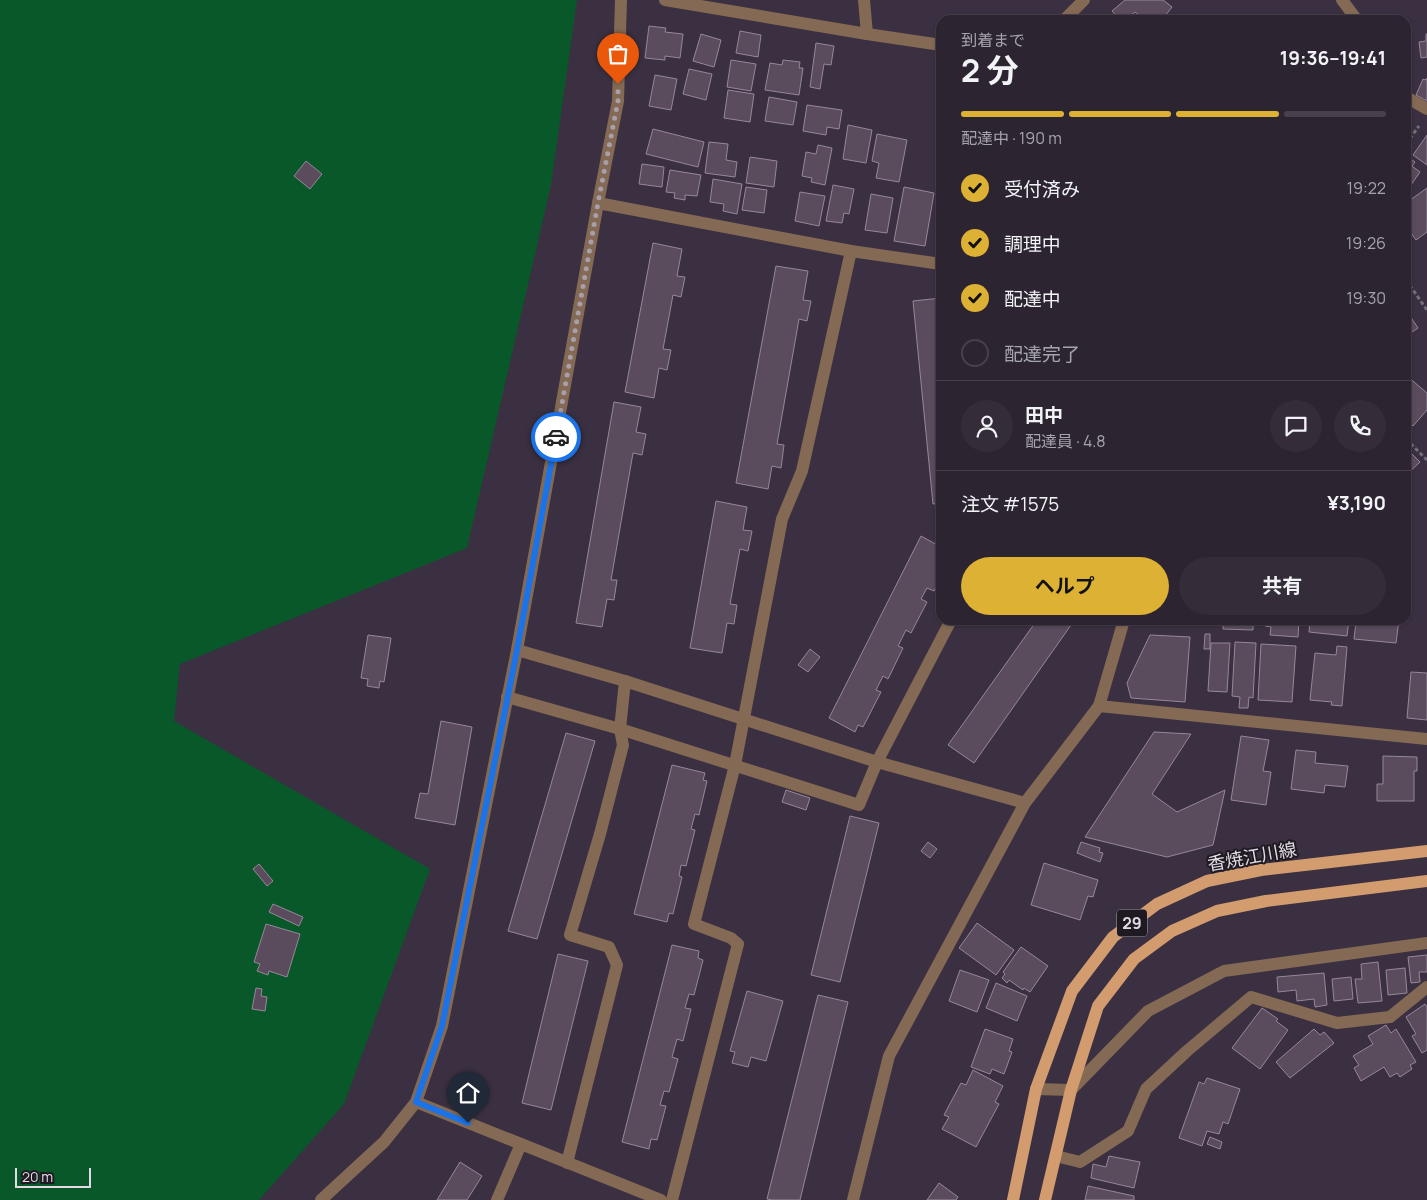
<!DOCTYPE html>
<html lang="ja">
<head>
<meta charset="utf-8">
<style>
	body { margin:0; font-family:Manrope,"Noto Sans JP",sans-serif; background:#342c39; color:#f1f3f6; height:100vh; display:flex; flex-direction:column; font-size:19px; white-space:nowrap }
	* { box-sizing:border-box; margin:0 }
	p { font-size:16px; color:#a6a4ab }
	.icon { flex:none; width:28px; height:28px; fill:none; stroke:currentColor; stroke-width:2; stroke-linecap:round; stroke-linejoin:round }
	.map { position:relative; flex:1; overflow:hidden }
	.drawer { position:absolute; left:936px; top:15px; width:475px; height:610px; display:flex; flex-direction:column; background:#2c2431; border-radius:15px; box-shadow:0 1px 4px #0004,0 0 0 1px #48414d }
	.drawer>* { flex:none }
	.scale { position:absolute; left:15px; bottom:12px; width:76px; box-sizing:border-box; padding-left:5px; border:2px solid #e2dbe5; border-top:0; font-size:14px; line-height:18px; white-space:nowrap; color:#e2dbe5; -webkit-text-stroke:4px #1f1a22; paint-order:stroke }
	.pin { position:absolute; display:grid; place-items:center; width:42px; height:42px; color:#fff; margin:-51px -21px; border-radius:50% 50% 50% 0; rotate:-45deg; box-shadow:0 0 5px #0007 }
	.pin .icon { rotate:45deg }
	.courier { position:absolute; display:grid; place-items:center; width:50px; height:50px; margin:-25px; border:4px solid #1a73e8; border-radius:50%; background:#fff; color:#222; box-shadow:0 1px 6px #0007 }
	.summary em { font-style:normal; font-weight:700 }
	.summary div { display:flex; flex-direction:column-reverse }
	.summary { display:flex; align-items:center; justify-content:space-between; height:85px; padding:0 25px }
	h1 { font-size:32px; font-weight:700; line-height:38px }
	.bar { display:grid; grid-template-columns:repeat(4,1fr); gap:8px 5px; align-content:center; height:60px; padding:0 25px }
	.bar i { height:6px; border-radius:4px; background:#48414d }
	.bar .on { background:#ddb133 }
	.bar p { grid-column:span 4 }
	.line { display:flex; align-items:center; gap:12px; padding:0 25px; border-top:1px solid #48414d }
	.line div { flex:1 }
	.round { display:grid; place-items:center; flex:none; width:52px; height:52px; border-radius:26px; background:#342c39 }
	ol { padding:0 25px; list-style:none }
	li { display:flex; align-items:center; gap:15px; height:55px }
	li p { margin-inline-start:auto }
	li .icon { padding:5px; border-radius:50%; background:#ddb133; color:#111; stroke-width:4 }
	li:last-child { color:#a6a4ab }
	li i { width:28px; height:28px; border:2px solid #48414d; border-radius:50% }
	.primary-button { display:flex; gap:10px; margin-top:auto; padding:10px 25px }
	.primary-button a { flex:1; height:58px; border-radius:30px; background:#ddb133; color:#111; font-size:20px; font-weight:700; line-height:58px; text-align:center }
	.primary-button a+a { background:#342c39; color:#f1f3f6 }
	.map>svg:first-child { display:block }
	.green { fill:#09582a }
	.building { fill:#5a4c5d; stroke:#96879a }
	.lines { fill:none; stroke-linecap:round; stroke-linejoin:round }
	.path { stroke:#766d7b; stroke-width:3; stroke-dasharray:4 2.5; stroke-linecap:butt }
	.minor { stroke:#846a54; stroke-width:12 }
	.major { stroke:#d29c6f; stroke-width:12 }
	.done { stroke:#a89fac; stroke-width:5; stroke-dasharray:0 9 }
	.route { stroke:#1a73e8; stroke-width:6 }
	.labels { text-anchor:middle; stroke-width:4; stroke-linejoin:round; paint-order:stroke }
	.shield { fill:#1f1a22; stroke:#a8a1aa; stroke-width:1 }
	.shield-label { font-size:16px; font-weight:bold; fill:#e2dbe5 }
	.street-label { font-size:18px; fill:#e2dbe5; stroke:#1f1a22 }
</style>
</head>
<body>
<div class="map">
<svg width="1427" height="1200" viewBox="0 0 1427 1200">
	<rect width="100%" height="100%" fill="#3b3041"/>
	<!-- green -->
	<polygon class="green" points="0,0 577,0 551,185 467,548 180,664 174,721 430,869 344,1104 259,1200 0,1200"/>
	<!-- building -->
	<g class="building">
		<polygon points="1125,0 1163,0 1172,7 1162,20 1146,20 1135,12 1126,20 1120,20 1112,11"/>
		<polygon points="649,26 666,28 665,32 683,34 680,58 665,56 665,60 645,58"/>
		<polygon points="740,31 761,35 758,57 736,53"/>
		<polygon points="701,34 721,40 714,67 693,61"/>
		<polygon points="1426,34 1427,34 1427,57 1421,58 1419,42 1426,41"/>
		<polygon points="816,43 834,46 831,65 824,64 820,89 810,87"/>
		<polygon points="731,60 756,64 751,91 727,87"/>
		<polygon points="783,60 800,62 799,68 803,68 799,95 765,90 770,63 782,65"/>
		<polygon points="689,69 712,74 706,100 683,94"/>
		<polygon points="655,75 677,79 671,110 649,106"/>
		<polygon points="1427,78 1427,101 1416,95 1423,79 1426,80"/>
		<polygon points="728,90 754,94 750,122 724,118"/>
		<polygon points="769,97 797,102 793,125 765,121"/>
		<polygon points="807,105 842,110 839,129 827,127 826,135 803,131"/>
		<polygon points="848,125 872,130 866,163 843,159"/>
		<polygon points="653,129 704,142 698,167 646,154"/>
		<polygon points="877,134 907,140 899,182 876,178 879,163 872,161"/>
		<polygon points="1427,135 1427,165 1413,155"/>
		<polygon points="709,142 728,144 726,160 737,162 735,177 705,173"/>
		<polygon points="818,145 832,148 825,185 811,182 812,178 802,176 806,152 816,154"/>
		<polygon points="1406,156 1415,162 1412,166 1420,172 1406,192"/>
		<polygon points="750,157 777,161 774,187 746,183"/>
		<polygon points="306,161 322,174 310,189 294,176"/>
		<polygon points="642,164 664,167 662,187 639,184"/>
		<polygon points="670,170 701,175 697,196 685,195 685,200 674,198 675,193 666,192"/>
		<polygon points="713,179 742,184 737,214 723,211 724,204 710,202"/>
		<polygon points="833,185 854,189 849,214 844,213 842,223 826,221"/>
		<polygon points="746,187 767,190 764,213 742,210"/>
		<polygon points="904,187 934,193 925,246 894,241"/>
		<polygon points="1427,188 1427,232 1416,240 1406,226 1406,203"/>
		<polygon points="800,192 825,196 819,226 795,221"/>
		<polygon points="871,194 893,198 887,233 865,230"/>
		<polygon points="653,243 682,249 677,276 685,277 681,297 673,295 663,349 671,350 667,370 659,368 654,398 625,392"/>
		<polygon points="776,266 808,271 803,300 811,301 807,321 799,319 777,444 784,445 781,468 772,466 768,489 736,483"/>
		<polygon points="941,298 941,503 933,504 913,301"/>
		<polygon points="1406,310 1418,328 1406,336"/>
		<polygon points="1407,376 1427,393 1427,410 1413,426 1406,420"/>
		<polygon points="614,402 641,407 636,432 646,434 642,455 633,453 611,580 617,580 614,600 607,599 602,627 576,623"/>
		<polygon points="1406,448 1420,462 1406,475"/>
		<polygon points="716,501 747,507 743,530 752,531 748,551 740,549 730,604 737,605 734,624 727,623 722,653 690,648"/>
		<polygon points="921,536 941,547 941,576 934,591 927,588 921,599 927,602 911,633 906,630 898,646 903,648 888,679 883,676 876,690 881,692 863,727 858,725 855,732 829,718"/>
		<polygon points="1037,620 1064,620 1071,625 974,763 948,745"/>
		<polygon points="1223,620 1253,620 1253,630 1223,629"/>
		<polygon points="1265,620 1299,620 1298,637 1270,635 1271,627 1265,626"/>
		<polygon points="1310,620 1349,620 1347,636 1309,632"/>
		<polygon points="1364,620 1399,620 1396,643 1354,639 1356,622 1363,623"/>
		<polygon points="1205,634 1210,634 1210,649 1204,649"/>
		<polygon points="368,635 391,638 384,682 380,681 379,688 367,686 368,679 361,678"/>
		<polygon points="1150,635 1190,637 1185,702 1131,698 1127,683"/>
		<polygon points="1235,642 1256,643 1253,698 1249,697 1248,708 1239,708 1240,697 1232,696"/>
		<polygon points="1211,643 1230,643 1227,692 1208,691"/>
		<polygon points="1261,644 1296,646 1292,702 1258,700"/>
		<polygon points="1337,646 1347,647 1342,706 1331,705 1332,702 1310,700 1315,653 1336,655"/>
		<polygon points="810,649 820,657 808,672 798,665"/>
		<polygon points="1411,672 1427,673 1427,720 1407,718"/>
		<polygon points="441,721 472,727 455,825 415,818 420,793 428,794"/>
		<polygon points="1154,732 1191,734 1152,794 1177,812 1225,790 1213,845 1167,857 1085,837"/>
		<polygon points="566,733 595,741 537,939 508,931"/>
		<polygon points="1241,736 1269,740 1263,771 1271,772 1266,805 1231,800"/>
		<polygon points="1296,750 1316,752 1315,763 1348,766 1345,787 1325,785 1324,793 1291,789"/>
		<polygon points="1383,756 1417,757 1417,771 1414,771 1414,801 1377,801 1377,784 1383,784"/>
		<polygon points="672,765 705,773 703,780 707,781 699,815 695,814 691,829 695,830 686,866 681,865 679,876 682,877 673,914 669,913 667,922 634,914"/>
		<polygon points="786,790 810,798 806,810 782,802"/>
		<polygon points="850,816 879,823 840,982 811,975"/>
		<polygon points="928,842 937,849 930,858 921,851"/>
		<polygon points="1081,842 1100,848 1099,852 1103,853 1100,862 1077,853"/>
		<polygon points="1044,863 1098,880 1093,897 1088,896 1080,920 1031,905"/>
		<polygon points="259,864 273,881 267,886 253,869"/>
		<polygon points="273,904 303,917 299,926 269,912"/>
		<polygon points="977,923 1014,950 996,975 959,948"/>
		<polygon points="266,924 300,934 287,977 269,971 268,975 257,971 260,964 254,962"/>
		<polygon points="672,945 699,951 698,958 703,960 694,995 689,994 685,1008 691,1009 683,1041 677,1039 672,1057 678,1059 669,1092 664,1091 660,1105 666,1106 657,1140 651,1139 649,1149 622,1142"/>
		<polygon points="1021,947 1048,966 1030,992 1024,988 1023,990 1009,980 1007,983 1002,978 1005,974 1003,972"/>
		<polygon points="558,954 588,961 551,1110 522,1103"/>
		<polygon points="1427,955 1427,972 1419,972 1420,982 1411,983 1408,957"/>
		<polygon points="1378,962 1382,1001 1358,1003 1355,979 1362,979 1361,964"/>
		<polygon points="1405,968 1407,993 1388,995 1386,970"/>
		<polygon points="960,970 989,980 977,1012 949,1001"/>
		<polygon points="1324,973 1327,1005 1315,1007 1314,999 1297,1001 1296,990 1278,992 1277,977"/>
		<polygon points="1351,977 1353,999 1334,1001 1332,979"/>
		<polygon points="996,983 1027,996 1017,1021 986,1008"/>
		<polygon points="256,988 262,989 261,996 267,997 265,1011 252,1009"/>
		<polygon points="747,991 783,1001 766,1061 751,1057 748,1067 732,1063 735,1052 730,1051"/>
		<polygon points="818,995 848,1002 800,1200 772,1200 767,1199"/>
		<polygon points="1425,1004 1427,1007 1427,1050 1422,1053 1412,1036 1416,1034 1406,1017"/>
		<polygon points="1262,1008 1278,1019 1276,1021 1288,1030 1260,1069 1232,1048"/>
		<polygon points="1386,1025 1391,1033 1396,1029 1416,1062 1410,1065 1412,1069 1400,1077 1397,1073 1390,1077 1384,1067 1361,1081 1354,1068 1359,1065 1353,1056 1373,1044 1368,1036"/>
		<polygon points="985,1029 1013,1039 1009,1051 1012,1052 1004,1074 992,1069 990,1074 971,1067"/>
		<polygon points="1314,1029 1320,1035 1324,1032 1334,1043 1290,1078 1276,1062"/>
		<polygon points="973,1070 1003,1086 995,1102 999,1104 976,1147 942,1129 949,1117 944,1115 961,1083 966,1085"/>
		<polygon points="1207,1078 1240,1089 1228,1124 1223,1122 1219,1134 1207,1131 1202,1146 1179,1138 1199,1082 1204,1084"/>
		<polygon points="1210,1137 1222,1142 1220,1149 1207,1144"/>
		<polygon points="1109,1156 1140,1162 1134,1188 1091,1178 1093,1164 1106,1167"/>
		<polygon points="460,1162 482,1176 467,1200 437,1200"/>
		<polygon points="939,1183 958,1197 956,1200 927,1200"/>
		<polygon points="1088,1186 1134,1196 1134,1200 1085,1200"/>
	</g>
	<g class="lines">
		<!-- path -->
		<g class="path">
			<polyline points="1406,144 1419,126"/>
			<polyline points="1406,280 1427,310"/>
			<polyline points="1406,439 1427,460"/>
		</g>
		<!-- minor -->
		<g class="minor">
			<polyline points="665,0 867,34 941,45"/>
			<polyline points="864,0 867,34"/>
			<polyline points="1342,0 1357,20"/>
			<polyline points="1064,20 1084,0"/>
			<polyline points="1406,97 1427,109"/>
			<polyline points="598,203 851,251 941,264"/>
			<polyline points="517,650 625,681 877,762 1025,803"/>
			<polyline points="507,697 620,729 859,805 877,762 951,620"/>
			<polyline points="1099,706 1427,739"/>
			<polyline points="1036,1089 1071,1090 1148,1011 1224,971 1427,943"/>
			<polyline points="416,1102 661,1200"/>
			<polyline points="1056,1156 1080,1162 1128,1131 1146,1089 1187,1051 1251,997 1337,1023 1390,1017 1427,987"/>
			<polyline points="567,1163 617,965 609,947 570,935 600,834 623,745 620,729 625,681"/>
			<polyline points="321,1200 384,1142 416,1102 442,1026 517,650 598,203 618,101 621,0"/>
			<polyline points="497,1200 521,1144"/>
			<polyline points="672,1200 738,944 731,938 694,924 735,765 782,519 802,471 851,251"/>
			<polyline points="853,1200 889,1056 1025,803 1099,706 1124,620"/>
		</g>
		<!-- major -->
		<g class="major">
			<polyline points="1013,1200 1036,1089 1072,991 1113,937 1157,904 1207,881 1261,870 1427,851"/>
			<polyline points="1045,1200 1071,1090 1098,1006 1134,959 1172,931 1217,911 1266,901 1427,881"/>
		</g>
	</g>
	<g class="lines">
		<!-- done -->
		<polyline class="done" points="556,437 598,203 618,101 618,84"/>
		<!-- route -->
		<polyline class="route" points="468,1123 416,1102 442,1026 517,650 556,437"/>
	</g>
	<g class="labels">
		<!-- shield labels -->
		<rect class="shield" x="1117" y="909.5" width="30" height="27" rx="4"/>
		<g class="shield-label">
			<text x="1132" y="929">29</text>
		</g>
		<!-- street labels -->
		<g class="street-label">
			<text transform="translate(1252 857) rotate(-10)" y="6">香焼江川線</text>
		</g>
	</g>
</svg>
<div class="scale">20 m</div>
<div class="pin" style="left:618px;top:84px;background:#ea580c"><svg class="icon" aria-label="bag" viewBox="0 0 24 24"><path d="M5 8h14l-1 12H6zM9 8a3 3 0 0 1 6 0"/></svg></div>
<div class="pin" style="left:468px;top:1123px;background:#1f2937"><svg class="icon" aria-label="home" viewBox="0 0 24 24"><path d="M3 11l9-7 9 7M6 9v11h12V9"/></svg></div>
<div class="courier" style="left:556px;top:437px"><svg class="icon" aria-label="car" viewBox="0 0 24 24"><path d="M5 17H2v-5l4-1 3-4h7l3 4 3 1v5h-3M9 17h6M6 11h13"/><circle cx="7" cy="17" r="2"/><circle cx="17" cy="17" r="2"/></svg></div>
<section class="drawer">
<div class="summary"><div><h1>2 分</h1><p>到着まで</p></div><em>19:36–19:41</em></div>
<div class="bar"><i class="on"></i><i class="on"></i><i class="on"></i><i></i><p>配達中 · 190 m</p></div>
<ol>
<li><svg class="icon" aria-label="check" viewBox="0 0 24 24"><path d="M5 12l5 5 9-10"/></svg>受付済み<p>19:22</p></li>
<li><svg class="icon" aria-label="check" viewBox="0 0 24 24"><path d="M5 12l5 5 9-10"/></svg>調理中<p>19:26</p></li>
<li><svg class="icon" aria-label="check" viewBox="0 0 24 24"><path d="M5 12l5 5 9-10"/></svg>配達中<p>19:30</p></li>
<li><i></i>配達完了</li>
</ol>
<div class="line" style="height:90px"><a class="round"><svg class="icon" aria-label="person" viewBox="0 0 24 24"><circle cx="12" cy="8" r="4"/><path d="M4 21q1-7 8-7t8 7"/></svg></a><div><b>田中</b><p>配達員 · 4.8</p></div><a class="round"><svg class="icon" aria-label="chat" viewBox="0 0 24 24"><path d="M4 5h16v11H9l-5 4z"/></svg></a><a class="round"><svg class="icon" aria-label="phone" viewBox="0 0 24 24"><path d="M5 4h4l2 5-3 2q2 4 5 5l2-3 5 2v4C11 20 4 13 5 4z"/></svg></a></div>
<div class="line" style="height:65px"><div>注文 #1575</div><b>¥3,190</b></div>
<div class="primary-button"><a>ヘルプ</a><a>共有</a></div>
</section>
</div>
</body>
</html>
